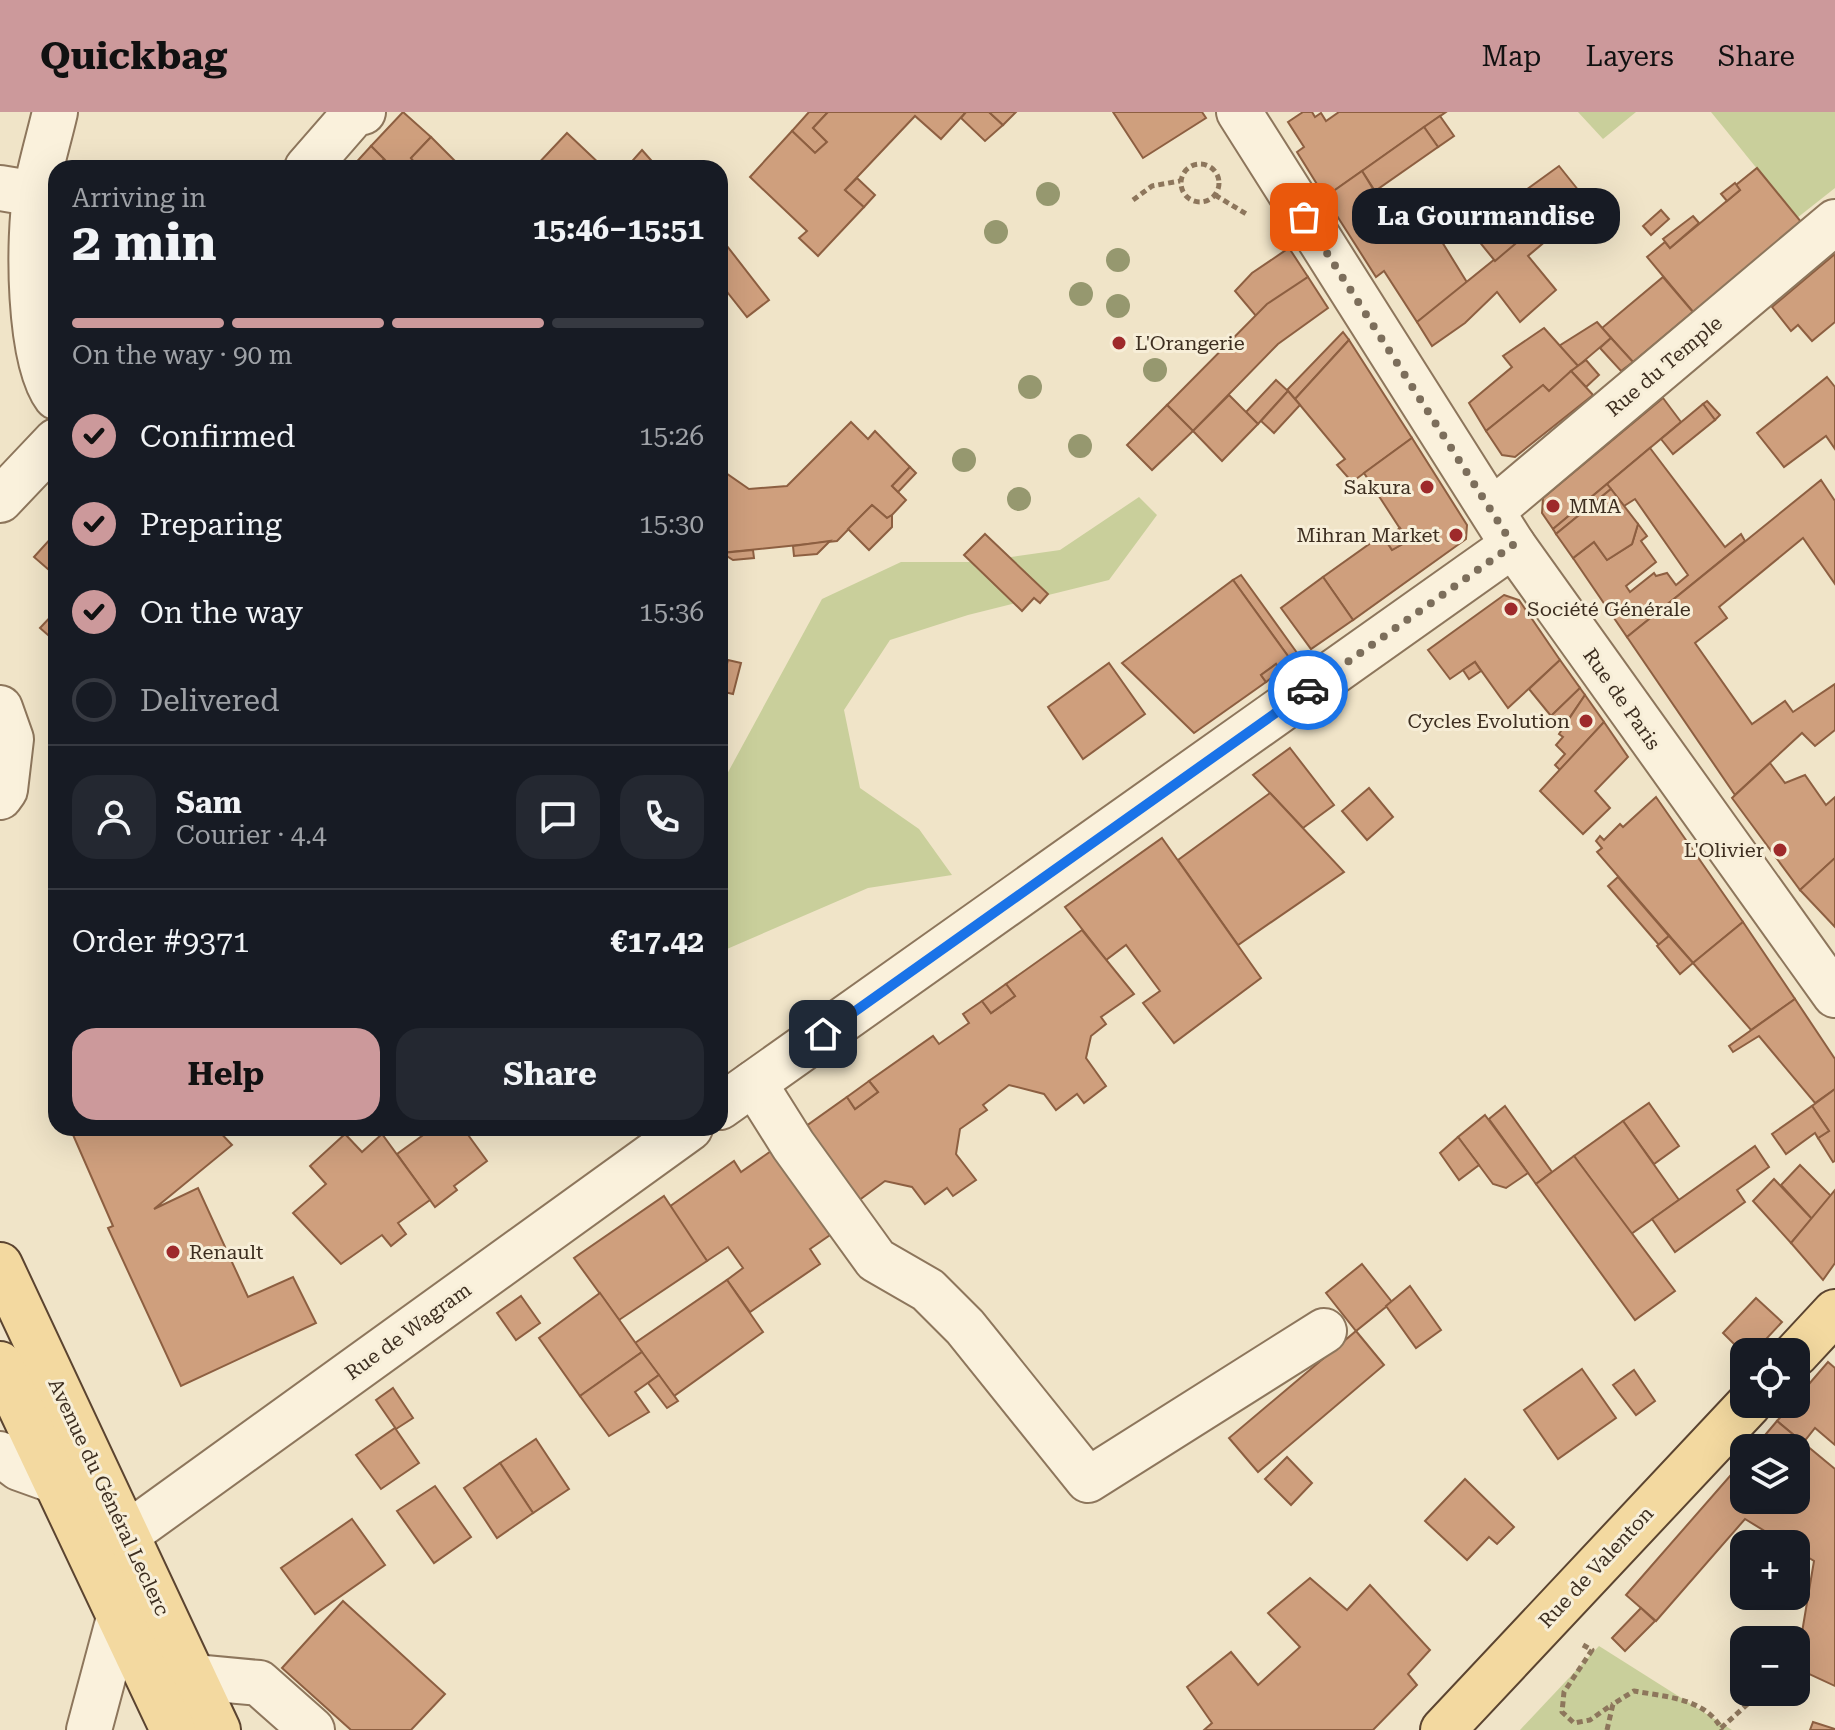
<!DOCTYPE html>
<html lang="en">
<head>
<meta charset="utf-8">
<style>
	body { margin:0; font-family:"Roboto Serif",serif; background:#242831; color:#f1f3f6; height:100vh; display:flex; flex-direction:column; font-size:30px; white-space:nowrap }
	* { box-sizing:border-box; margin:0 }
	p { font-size:26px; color:#9ea1a6 }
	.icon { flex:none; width:44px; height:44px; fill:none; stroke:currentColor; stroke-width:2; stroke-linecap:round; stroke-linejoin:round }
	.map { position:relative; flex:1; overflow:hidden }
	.drawer { position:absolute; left:48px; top:48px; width:680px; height:976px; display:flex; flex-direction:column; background:#171b24; border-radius:24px; box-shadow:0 8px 32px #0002 }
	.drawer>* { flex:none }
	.fabs { position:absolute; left:1730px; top:1226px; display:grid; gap:16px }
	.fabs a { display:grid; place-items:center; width:80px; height:80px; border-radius:16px; background:#171b24; box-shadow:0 8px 32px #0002; font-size:40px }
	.pin { position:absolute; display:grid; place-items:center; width:68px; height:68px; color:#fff; margin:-34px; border-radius:16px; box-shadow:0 4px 12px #0006 }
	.courier { position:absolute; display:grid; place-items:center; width:80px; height:80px; margin:-40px; border:6px solid #1a73e8; border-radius:50%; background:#fff; color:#222; box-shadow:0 2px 10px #0007 }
	.bubble { position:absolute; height:56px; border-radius:24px; background:#171b24; box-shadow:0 8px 32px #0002; font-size:26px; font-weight:700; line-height:56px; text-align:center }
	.head em { font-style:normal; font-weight:700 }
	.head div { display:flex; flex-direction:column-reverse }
	.head { display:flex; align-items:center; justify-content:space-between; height:136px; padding:0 24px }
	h1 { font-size:52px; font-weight:700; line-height:60px }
	.bar { display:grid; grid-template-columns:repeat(4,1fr); gap:12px 8px; align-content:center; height:96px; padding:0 24px }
	.bar i { height:10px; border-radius:6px; background:#363941 }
	.bar .active { background:#cc999b }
	.bar p { grid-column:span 4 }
	.line { display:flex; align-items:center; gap:20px; padding:0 24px; border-top:2px solid #363941 }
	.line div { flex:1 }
	.round { display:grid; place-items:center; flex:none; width:84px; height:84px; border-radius:24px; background:#242831 }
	ol { padding:0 24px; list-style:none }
	li { display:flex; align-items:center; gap:24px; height:88px }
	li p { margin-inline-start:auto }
	li .icon { padding:8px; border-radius:50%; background:#cc999b; color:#111; stroke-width:4 }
	li:last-child { color:#9ea1a6 }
	li i { width:44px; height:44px; border:4px solid #363941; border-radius:50% }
	.cta { display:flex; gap:16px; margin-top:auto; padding:16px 24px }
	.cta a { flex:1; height:92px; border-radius:24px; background:#cc999b; color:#111; font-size:32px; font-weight:700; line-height:92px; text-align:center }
	.cta a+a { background:#242831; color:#f1f3f6 }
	header { display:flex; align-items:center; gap:48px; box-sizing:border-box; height:112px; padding:0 40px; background:#cc999b; color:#111 }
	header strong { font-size:38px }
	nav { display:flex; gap:44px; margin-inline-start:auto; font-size:28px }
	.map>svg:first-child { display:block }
	.green { fill:#c9cf9b }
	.building { fill:#cf9f7d; stroke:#8d5f41; stroke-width:2 }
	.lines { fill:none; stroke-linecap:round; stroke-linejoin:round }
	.minor-casing { stroke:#8d765c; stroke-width:48 }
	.major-casing { stroke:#5b4430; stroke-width:48 }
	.path { stroke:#8d765c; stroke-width:5; stroke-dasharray:6 4; stroke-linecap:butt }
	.minor { stroke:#faf1dc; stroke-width:44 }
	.major { stroke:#f3d9a0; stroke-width:44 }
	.tree { fill:#96986f }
	.done { stroke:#7c6e5b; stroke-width:8; stroke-dasharray:0 14.4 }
	.route { stroke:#1a73e8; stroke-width:10 }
	.poi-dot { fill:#9e2a2b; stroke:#f7eed8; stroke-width:3 }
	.labels { text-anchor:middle; stroke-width:6; stroke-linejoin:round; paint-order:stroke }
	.poi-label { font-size:20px; fill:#3d2e20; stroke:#f7eed8; text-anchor:start }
	.street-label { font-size:20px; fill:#3d2e20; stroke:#f7eed8 }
</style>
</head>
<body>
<header>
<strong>Quickbag</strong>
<nav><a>Map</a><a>Layers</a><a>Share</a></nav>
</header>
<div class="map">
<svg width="1835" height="1618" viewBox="0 0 1835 1618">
	<rect width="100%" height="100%" fill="#f0e4c8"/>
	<!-- green -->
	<g class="green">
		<polygon points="1578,0 1636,0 1603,27"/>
		<polygon points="1711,0 1835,0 1835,76 1797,106"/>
		<polygon points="1139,385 1157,403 1109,468 968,503 890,528 844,598 860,676 919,717 952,763 868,776 720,840 720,675 822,487 901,450 976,450 1060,438"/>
		<polygon points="1599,1534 1732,1618 1520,1618"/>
	</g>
	<!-- building -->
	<g class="building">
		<polygon points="403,0 431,25 411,46 419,56 393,56 371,34"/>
		<polygon points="809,0 828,0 813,16 827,30 815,41 792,19"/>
		<polygon points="828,0 966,0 941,27 915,4 845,78 864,95 818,144 799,126 807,119 750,65 792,19 815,41 827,30 813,16"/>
		<polygon points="966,0 989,0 1003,13 985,29 961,6"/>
		<polygon points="989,0 1016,0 1003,13"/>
		<polygon points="1113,0 1202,0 1206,6 1143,46"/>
		<polygon points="1303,0 1312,0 1315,5 1321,1 1326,9 1339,0 1446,0 1325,85 1297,40 1304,35 1288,10"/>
		<polygon points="1440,4 1454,24 1438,35 1424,15"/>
		<polygon points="1424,15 1438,35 1375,79 1362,59"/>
		<polygon points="567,21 604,56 534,56"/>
		<polygon points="431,25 454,48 446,56 419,56 411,46"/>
		<polygon points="371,34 384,47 376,56 351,56"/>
		<polygon points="642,38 658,56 626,56"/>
		<polygon points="1559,54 1579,79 1547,105 1526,78"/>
		<polygon points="1757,56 1802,111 1693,200 1647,145 1665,130 1670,136 1740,78 1736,73"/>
		<polygon points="1362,59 1401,122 1426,104 1468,172 1417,210 1384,159 1376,165 1325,85"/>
		<polygon points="857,66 875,83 864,95 845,78"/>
		<polygon points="1735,71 1740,78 1727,89 1721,82"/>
		<polygon points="1526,78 1547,105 1515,132 1491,102"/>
		<polygon points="1558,96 1564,102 1555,110 1560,117 1528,144 1556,178 1520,210 1497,180 1465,211 1432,234 1417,210"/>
		<polygon points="1661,98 1669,107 1651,123 1643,114"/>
		<polygon points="1491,102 1515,132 1495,149 1469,117"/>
		<polygon points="1693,104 1699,111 1670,136 1663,127"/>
		<polygon points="720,125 769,188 747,205 720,171"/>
		<polygon points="1289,136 1308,165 1256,204 1235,179 1252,161"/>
		<polygon points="1835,142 1835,210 1812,229 1798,213 1791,219 1772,195"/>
		<polygon points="1308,165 1328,196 1278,232 1193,319 1167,293 1267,192"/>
		<polygon points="1663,165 1693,200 1633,250 1602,216"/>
		<polygon points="1597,210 1611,226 1578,254 1559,234"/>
		<polygon points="1544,216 1578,254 1549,279 1543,273 1486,319 1469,291 1512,255 1503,244"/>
		<polygon points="1343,220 1349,228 1295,287 1287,278"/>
		<polygon points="1611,226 1633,250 1621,259 1600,236"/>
		<polygon points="1349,228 1412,326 1352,370 1337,353 1345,347 1295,287"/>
		<polygon points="1586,248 1599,263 1586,275 1571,259"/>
		<polygon points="1571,259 1593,283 1515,345 1502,343 1486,319 1543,273 1549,279"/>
		<polygon points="1827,265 1835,275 1835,337 1826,324 1784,355 1757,321"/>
		<polygon points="1276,268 1288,279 1258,312 1246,300"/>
		<polygon points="1288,279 1300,293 1274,321 1261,309"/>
		<polygon points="1229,283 1258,312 1222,349 1193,319"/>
		<polygon points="1663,286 1681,310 1553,417 1542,401 1543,386"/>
		<polygon points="1707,289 1720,303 1715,308 1703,292"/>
		<polygon points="1703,292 1715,308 1673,342 1661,327"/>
		<polygon points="1167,293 1193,319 1152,358 1127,333"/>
		<polygon points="851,310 868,327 875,319 910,355 892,374 906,388 892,403 887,406 872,393 837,429 720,441 720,357 749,377 787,374"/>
		<polygon points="1412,326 1467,413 1466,427 1353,508 1323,465 1382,423 1392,438 1408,429 1364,361"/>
		<polygon points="1650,336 1725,435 1741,422 1745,429 1627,525 1573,446 1594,430 1607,448 1632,432 1638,412 1647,424 1641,429 1656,450 1626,474 1630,480 1654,461 1656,464 1667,461 1676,473 1688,463 1635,387 1624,394 1607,372"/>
		<polygon points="910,355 916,361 898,380 892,374"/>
		<polygon points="1821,368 1835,389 1835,472 1803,426 1719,495 1727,506 1695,531 1752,612 1785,589 1793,600 1835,572 1835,618 1815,634 1802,621 1735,683 1627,525"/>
		<polygon points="1607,372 1611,377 1556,422 1553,417"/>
		<polygon points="1611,377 1638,412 1632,432 1607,448 1594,430 1573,446 1556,422"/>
		<polygon points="872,393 887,406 892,403 892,415 869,438 848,417"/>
		<polygon points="1400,416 1408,429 1392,438 1385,427"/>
		<polygon points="985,422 1048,482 1040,491 1034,486 1022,499 964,443"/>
		<polygon points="52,425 56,428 56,464 34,445"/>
		<polygon points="830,429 817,442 794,444 793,434"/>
		<polygon points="753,438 754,446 733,448 722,441"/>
		<polygon points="1241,463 1300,545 1293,551 1233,468"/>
		<polygon points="1323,465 1353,508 1311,537 1281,496"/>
		<polygon points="1233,468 1293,551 1281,559 1276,552 1261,563 1266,570 1194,621 1122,551"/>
		<polygon points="1504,483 1519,488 1560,548 1508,596 1475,550 1450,567 1428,538"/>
		<polygon points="56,499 56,530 40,516"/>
		<polygon points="728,548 741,551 733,582 720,579"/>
		<polygon points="1560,548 1580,576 1551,604 1529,577"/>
		<polygon points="1475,550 1481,559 1469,567 1463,558"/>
		<polygon points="1109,551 1145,602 1083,647 1048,595"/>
		<polygon points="1276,552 1281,559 1266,570 1261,563"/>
		<polygon points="1580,576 1585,583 1561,618 1551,604"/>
		<polygon points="1585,583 1604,610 1560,658 1555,653 1565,642 1556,633 1563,625 1559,622"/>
		<polygon points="1604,610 1628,645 1595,679 1610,696 1583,722 1540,679"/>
		<polygon points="1290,636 1334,693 1303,716 1253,663"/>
		<polygon points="1770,651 1785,671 1805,663 1826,693 1835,685 1835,746 1800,778 1732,686"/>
		<polygon points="1369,676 1393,705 1367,728 1342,699"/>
		<polygon points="1270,681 1344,760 1238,833 1178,748"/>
		<polygon points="1656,685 1743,810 1693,851 1597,740 1602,736 1596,729 1600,724 1604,728 1620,712 1623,715"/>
		<polygon points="1162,726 1261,866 1174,931 1143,891 1160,879 1126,833 1106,848 1065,795"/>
		<polygon points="1835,746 1835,815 1800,778"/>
		<polygon points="1618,765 1669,824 1659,833 1608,774"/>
		<polygon points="1743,810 1795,887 1751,918 1693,851"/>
		<polygon points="1082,818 1134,882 1101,905 1106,912 1091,924 1086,946 1106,974 1084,991 1077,982 1056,998 1044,982 1009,973 983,993 987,998 960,1017 956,1042 976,1068 953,1084 947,1076 925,1092 912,1075 885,1069 827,1112 802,1017 847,985 855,997 878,980 869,969 933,924 939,932 969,911 963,902 982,889 991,901 1015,884 1006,872"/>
		<polygon points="1669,824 1693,851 1680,862 1657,834"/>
		<polygon points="1006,872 1015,884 991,901 982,889"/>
		<polygon points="1795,887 1835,947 1835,977 1815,991 1759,924 1733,940 1729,934"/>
		<polygon points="869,969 878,980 855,997 847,985"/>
		<polygon points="1835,977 1835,1049 1833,1050 1818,1026 1829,1019 1812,994"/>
		<polygon points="1649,991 1679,1034 1654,1052 1623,1009"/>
		<polygon points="1505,994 1552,1060 1536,1072 1489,1007"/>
		<polygon points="1812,994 1829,1019 1818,1026 1815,1021 1786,1042 1772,1022"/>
		<polygon points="1485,1003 1528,1061 1506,1076 1493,1072 1458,1025"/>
		<polygon points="1623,1009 1679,1088 1631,1122 1574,1044"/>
		<polygon points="70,1016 216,1016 232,1033 154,1097 198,1076 248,1185 293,1165 316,1211 181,1274 108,1116 113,1114"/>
		<polygon points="433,1016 463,1016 487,1049 454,1074 457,1078 435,1095 397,1042"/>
		<polygon points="345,1022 362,1040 382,1022 430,1088 398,1111 406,1122 391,1134 382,1123 341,1152 293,1101 326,1072 310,1054"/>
		<polygon points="1458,1025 1479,1053 1459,1068 1440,1041"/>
		<polygon points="1755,1034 1769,1055 1737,1078 1745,1090 1675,1140 1652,1107"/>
		<polygon points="774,1037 833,1121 810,1137 820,1152 750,1200 727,1168 743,1156 728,1135 707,1149 669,1095 734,1049 741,1060"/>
		<polygon points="1574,1044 1675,1179 1635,1208 1536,1072"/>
		<polygon points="1800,1053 1831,1084 1812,1107 1781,1073"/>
		<polygon points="1774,1067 1812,1107 1791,1131 1753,1089"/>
		<polygon points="1835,1078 1835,1151 1823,1168 1791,1131"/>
		<polygon points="664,1084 707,1149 619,1208 574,1146"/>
		<polygon points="1362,1152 1392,1190 1356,1219 1326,1181"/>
		<polygon points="727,1168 763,1220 674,1284 635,1231"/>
		<polygon points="1410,1174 1441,1218 1416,1236 1386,1194"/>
		<polygon points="600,1181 642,1240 580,1284 539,1226"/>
		<polygon points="521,1184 540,1211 516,1228 497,1201"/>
		<polygon points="1756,1186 1782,1210 1754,1240 1744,1242 1723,1221"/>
		<polygon points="1356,1219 1384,1253 1258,1360 1229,1326"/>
		<polygon points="642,1240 659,1263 635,1280 649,1300 609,1324 580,1284"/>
		<polygon points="1828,1250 1835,1256 1835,1333 1815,1316 1803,1331 1777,1309 1792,1292 1796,1292 1796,1287"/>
		<polygon points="1582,1257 1616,1306 1558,1347 1524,1298"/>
		<polygon points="1634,1258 1655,1289 1636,1303 1613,1273"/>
		<polygon points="659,1263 678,1289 667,1296 648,1271"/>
		<polygon points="393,1276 413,1306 396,1317 376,1288"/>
		<polygon points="1777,1309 1835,1357 1835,1574 1796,1556 1814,1449 1796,1438 1796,1432 1786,1432 1745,1407 1656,1509 1626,1483 1744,1348 1744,1388 1796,1388 1796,1336 1754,1336"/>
		<polygon points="395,1316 419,1351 381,1377 356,1343"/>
		<polygon points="536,1327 569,1377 533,1401 500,1351"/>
		<polygon points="1287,1345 1312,1371 1291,1393 1265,1367"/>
		<polygon points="500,1351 533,1401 497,1426 464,1376"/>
		<polygon points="1465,1367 1514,1415 1497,1432 1489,1425 1467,1448 1425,1409"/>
		<polygon points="435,1374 471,1425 434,1451 397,1399"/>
		<polygon points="352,1407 385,1453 315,1502 281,1456"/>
		<polygon points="1310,1466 1347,1498 1370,1473 1430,1538 1408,1562 1417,1573 1373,1618 1204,1618 1212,1611 1187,1575 1231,1540 1258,1573 1300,1535 1268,1501"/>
		<polygon points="343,1489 445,1582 411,1618 351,1618 282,1556"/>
		<polygon points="1641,1496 1655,1509 1625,1539 1612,1526"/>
		<polygon points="1813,1610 1835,1617 1835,1618 1810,1618"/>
	</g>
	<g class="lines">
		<!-- minor casing -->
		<g class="minor-casing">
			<g id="minor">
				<path d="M 55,0 C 49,26 41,52 36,79 C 28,125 28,248 56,285"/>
				<polyline points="1239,0 1513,433 1835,883"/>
				<polyline points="307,56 354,2 363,0"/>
				<polyline points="0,76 36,82"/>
				<polyline points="0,388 56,329"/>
				<polyline points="1493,398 1835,110"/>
				<polyline points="0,596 11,627 5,678 0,685"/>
				<polyline points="754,971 793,1033 876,1148 928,1178 965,1215 1088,1368 1324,1219"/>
				<polyline points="720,995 1513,433"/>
				<polyline points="0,1342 19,1356 58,1370"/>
				<polyline points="126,1423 690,1016"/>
				<polyline points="194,1565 259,1571 312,1618"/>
				<polyline points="89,1618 120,1502"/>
			</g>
		</g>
		<!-- major casing -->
		<g class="major-casing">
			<g id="major">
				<polyline points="0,1153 218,1618"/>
				<polyline points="1796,1242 1835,1200"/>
				<polyline points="0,1252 173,1618"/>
				<polyline points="1443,1618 1749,1292"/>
			</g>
		</g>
		<!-- path -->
		<g class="path">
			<circle cx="1200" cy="71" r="19"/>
			<polyline points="1215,83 1248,103"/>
			<polyline points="1133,88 1152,74 1180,69"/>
			<polyline points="1583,1533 1592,1538 1564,1580 1562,1600 1574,1611 1590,1608 1613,1592"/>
			<polyline points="1721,1616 1761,1580"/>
			<path d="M 1607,1618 L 1613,1592 L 1634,1579 C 1666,1585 1706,1586 1722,1618"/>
		</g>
		<!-- minor -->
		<use href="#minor" class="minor"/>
		<!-- major -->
		<use href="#major" class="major"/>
	</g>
	<!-- trees -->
	<g class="tree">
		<circle cx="1048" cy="82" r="12"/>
		<circle cx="996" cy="120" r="12"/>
		<circle cx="1118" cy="148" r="12"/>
		<circle cx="1081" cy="182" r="12"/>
		<circle cx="1118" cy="194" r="12"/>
		<circle cx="1155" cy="258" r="12"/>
		<circle cx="1030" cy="275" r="12"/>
		<circle cx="1080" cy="334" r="12"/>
		<circle cx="964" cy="348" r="12"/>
		<circle cx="1019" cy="387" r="12"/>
	</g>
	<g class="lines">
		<!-- done -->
		<polyline class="done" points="1304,105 1513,433 1308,578"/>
		<!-- route -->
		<polyline class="route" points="823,922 1308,578"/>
	</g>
	<!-- markers -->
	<g class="poi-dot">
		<circle cx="1119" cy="231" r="8"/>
		<circle cx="1427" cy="375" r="8"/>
		<circle cx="1553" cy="394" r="8"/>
		<circle cx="1456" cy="423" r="8"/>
		<circle cx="1511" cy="497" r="8"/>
		<circle cx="1586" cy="609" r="8"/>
		<circle cx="1780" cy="738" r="8"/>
		<circle cx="173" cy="1140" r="8"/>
	</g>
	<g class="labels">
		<!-- poi labels -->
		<g class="poi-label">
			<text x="1135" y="238">L'Orangerie</text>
			<text x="1411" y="382" text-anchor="end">Sakura</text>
			<text x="1569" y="401">MMA</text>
			<text x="1440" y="430" text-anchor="end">Mihran Market</text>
			<text x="1527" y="504">Société Générale</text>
			<text x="1570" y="616" text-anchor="end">Cycles Evolution</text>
			<text x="1764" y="745" text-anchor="end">L'Olivier</text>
			<text x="189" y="1147">Renault</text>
		</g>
		<!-- street labels -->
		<g class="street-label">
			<text transform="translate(1664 254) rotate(-40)" y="7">Rue du Temple</text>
			<text transform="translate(1622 587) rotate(55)" y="7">Rue de Paris</text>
			<text transform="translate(408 1219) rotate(-36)" y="7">Rue de Wagram</text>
			<text transform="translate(109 1385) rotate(65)" y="7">Avenue du Général Leclerc</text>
			<text transform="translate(1596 1455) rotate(-47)" y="7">Rue de Valenton</text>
		</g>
	</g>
</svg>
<div class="fabs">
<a><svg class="icon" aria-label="locate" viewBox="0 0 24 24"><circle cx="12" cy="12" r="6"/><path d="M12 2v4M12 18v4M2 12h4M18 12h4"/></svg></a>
<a><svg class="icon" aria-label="layers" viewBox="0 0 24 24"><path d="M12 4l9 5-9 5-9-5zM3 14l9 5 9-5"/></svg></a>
<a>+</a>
<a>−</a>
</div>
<div class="pin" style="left:1304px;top:105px;background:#ea580c"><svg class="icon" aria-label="bag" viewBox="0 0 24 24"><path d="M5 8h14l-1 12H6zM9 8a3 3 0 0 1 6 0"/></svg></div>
<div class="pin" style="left:823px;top:922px;background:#1f2937"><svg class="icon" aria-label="home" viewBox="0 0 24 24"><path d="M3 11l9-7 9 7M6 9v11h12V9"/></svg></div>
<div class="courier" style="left:1308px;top:578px"><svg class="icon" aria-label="car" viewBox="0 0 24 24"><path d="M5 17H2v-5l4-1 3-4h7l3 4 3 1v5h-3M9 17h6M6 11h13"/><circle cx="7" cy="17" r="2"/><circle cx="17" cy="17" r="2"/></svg></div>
<div class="bubble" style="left:1352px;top:76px;width:268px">La Gourmandise</div>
<section class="drawer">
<div class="head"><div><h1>2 min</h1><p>Arriving in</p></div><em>15:46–15:51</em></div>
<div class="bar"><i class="active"></i><i class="active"></i><i class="active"></i><i></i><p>On the way · 90 m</p></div>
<ol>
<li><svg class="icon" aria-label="check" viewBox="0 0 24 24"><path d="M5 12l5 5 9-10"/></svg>Confirmed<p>15:26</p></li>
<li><svg class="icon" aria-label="check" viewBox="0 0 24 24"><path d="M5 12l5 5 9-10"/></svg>Preparing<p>15:30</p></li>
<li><svg class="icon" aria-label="check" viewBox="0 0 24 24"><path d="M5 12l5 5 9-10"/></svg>On the way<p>15:36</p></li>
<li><i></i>Delivered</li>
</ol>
<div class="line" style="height:144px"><a class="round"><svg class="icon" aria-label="person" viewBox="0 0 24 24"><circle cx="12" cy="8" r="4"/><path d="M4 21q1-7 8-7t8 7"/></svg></a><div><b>Sam</b><p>Courier · 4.4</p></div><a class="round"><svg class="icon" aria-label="chat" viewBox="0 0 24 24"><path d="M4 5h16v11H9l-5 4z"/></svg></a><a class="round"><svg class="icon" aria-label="phone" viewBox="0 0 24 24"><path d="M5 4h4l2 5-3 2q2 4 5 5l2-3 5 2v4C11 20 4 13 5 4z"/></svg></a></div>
<div class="line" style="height:104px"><div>Order #9371</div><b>€17.42</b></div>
<div class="cta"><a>Help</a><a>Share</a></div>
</section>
</div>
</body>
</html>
